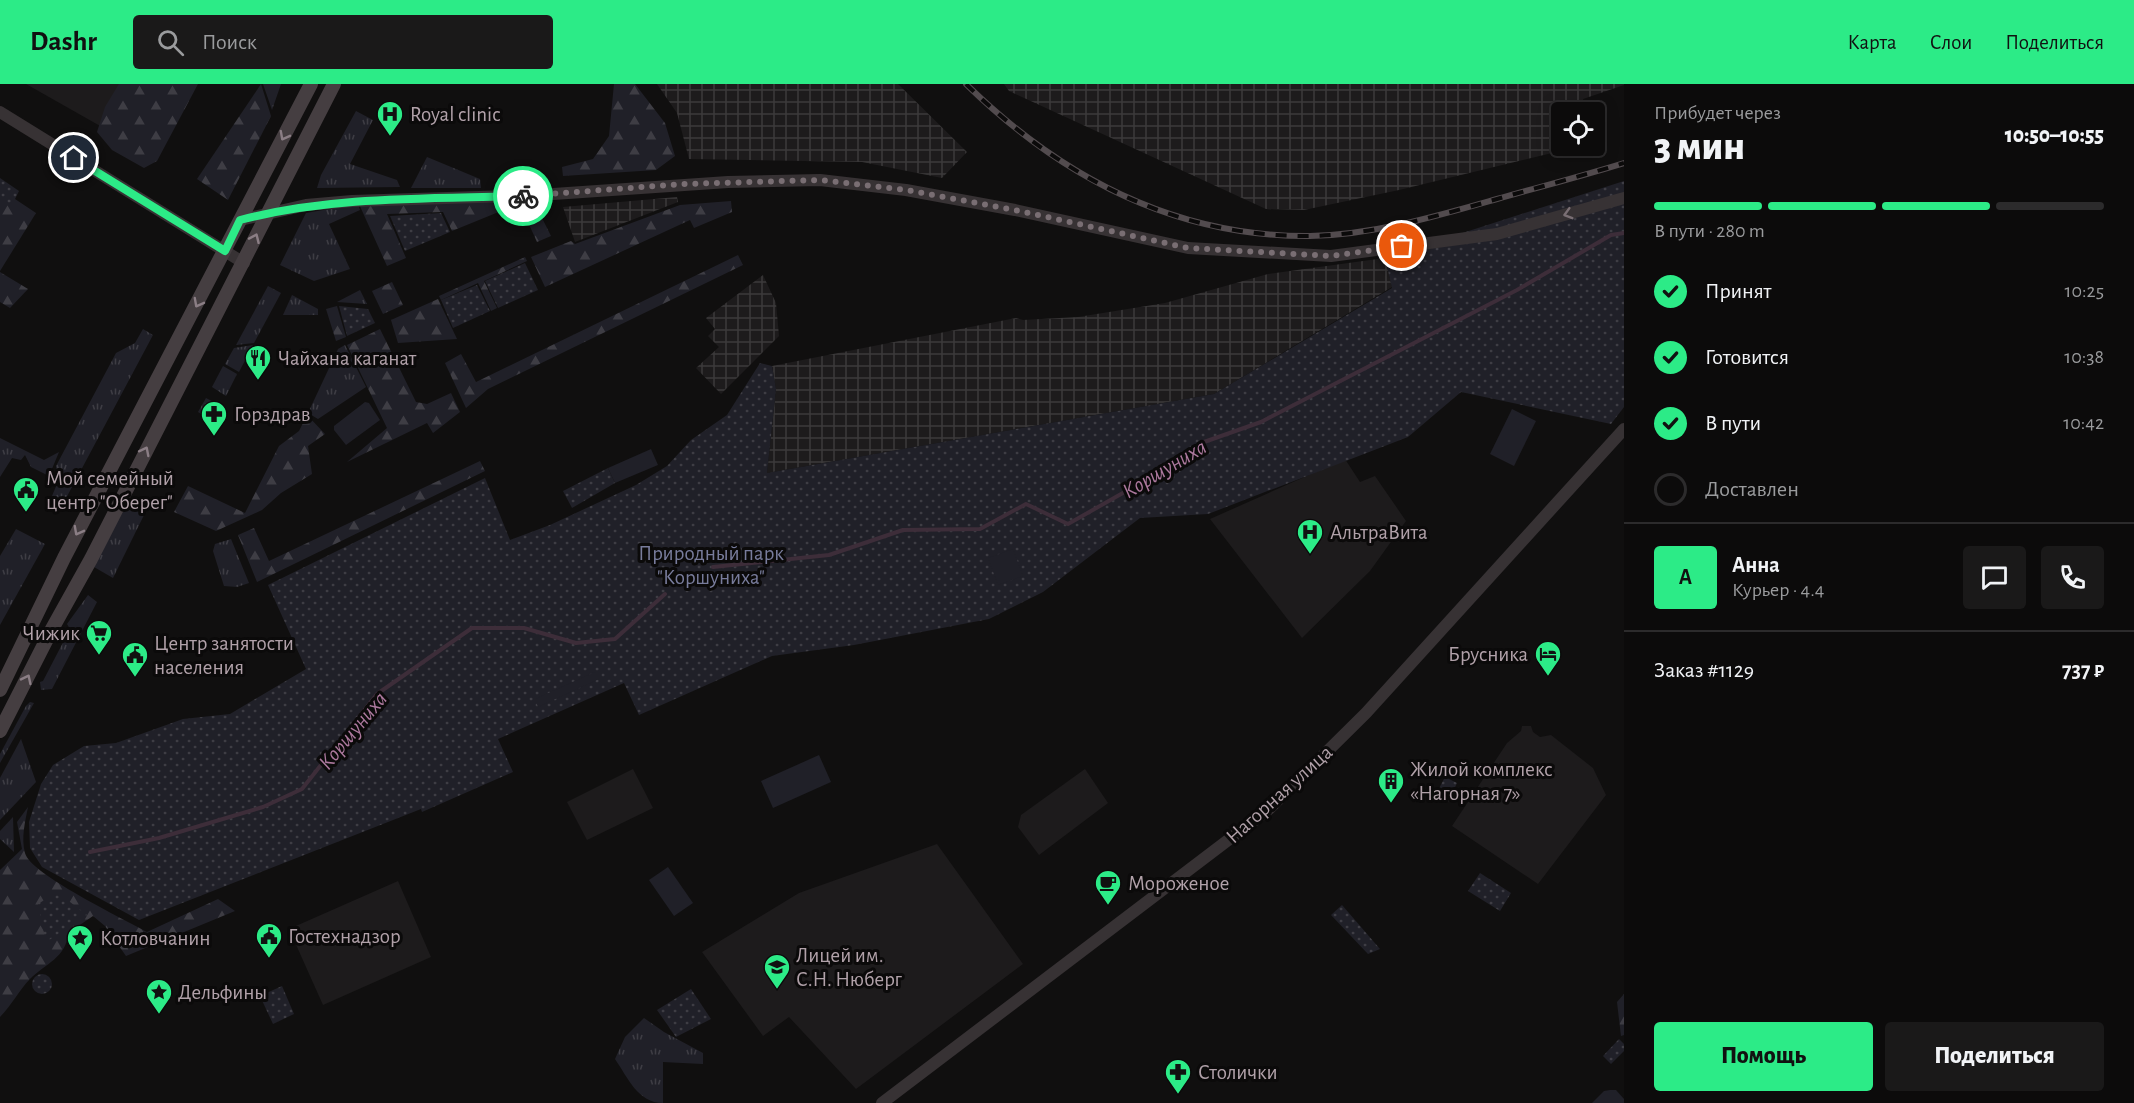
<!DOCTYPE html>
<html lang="ru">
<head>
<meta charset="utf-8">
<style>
	body { margin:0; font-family:"Alegreya Sans",sans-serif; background:#1a1919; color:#f1f3f6; height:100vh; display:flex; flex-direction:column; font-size:22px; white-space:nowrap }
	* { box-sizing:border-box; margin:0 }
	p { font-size:20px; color:#9a9b9d }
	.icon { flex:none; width:33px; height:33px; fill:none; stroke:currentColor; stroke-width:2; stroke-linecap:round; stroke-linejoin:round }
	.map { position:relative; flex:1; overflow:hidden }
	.panel { display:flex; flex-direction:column; background:#0c0b0b; width:510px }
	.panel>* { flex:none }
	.controls { position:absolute; left:1551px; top:18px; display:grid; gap:12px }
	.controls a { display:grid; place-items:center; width:54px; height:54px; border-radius:6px; background:#0c0b0b; box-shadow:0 3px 15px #0003,0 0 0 2px #2c2b2c; font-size:30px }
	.pin { position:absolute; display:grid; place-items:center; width:51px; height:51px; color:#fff; margin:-26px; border:3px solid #fff; border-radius:50%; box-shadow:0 2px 6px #0007 }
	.courier { position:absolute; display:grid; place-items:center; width:60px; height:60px; margin:-30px; border:4px solid #2ceb87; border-radius:50%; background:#fff; color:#222; box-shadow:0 2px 8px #0007 }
	.overview em { font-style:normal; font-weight:800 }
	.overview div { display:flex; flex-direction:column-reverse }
	.overview { display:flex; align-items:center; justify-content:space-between; height:102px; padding:0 30px }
	h1 { font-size:39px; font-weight:800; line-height:45px }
	.bar { display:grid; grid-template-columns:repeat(4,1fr); gap:9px 6px; align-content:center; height:72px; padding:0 30px }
	.bar i { height:8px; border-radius:4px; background:#2c2b2c }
	.bar .current { background:#2ceb87 }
	.bar p { grid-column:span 4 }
	.line { display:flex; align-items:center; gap:15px; padding:0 30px; border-top:2px solid #2c2b2c }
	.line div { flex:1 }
	.round { display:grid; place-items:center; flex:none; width:63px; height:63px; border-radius:6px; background:#1a1919 }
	ol { padding:0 30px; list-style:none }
	li { display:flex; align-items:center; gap:18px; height:66px }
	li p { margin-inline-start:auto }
	li .icon { padding:6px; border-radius:50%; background:#2ceb87; color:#111; stroke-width:4 }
	li:last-child { color:#9a9b9d }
	li i { width:33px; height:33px; border:3px solid #2c2b2c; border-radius:50% }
	.primary-button { display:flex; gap:12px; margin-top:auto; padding:12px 30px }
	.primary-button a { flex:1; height:69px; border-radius:6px; background:#2ceb87; color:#111; font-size:24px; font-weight:800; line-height:69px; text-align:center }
	.primary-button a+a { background:#1a1919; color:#f1f3f6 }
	header { display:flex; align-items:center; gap:36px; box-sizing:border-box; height:84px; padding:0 30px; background:#2ceb87; color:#111 }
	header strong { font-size:28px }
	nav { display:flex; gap:33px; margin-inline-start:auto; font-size:21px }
	.search { width:420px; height:54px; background:#1a1919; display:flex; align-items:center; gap:15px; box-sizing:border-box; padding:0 21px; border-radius:6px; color:#9a9b9d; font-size:22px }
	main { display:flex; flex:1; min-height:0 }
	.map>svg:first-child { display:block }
	.built { fill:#1d1b1c }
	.industrial { fill:url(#industrial-grid) }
	.grass { fill:url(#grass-tufts) }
	.forest { fill:url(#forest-firs) }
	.park { fill:url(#park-dots) }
	.garden { fill:#202028 }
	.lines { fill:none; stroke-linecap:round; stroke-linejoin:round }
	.stream { stroke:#3d2d39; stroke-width:4 }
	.tertiary { stroke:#373234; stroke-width:12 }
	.secondary { stroke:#453e41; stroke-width:14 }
	.rail-casing { stroke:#524b4e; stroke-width:6 }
	.rail { stroke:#0b0a0a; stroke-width:4; stroke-dasharray:11; stroke-linecap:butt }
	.oneway { stroke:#8b7e85 }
	.oneway2 { stroke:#7a6f74 }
	.done { stroke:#796e73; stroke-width:6; stroke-dasharray:0 10.8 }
	.route { stroke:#2ceb87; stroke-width:8 }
	.labels { text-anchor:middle; stroke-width:6; stroke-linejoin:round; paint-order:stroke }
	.poi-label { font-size:21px; fill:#b1a1a9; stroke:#0b0a0a; text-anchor:start }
	.park-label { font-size:21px; fill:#787c9c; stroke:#0b0a0a }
	.street-label { font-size:21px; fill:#b1a1a9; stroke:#0b0a0a }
	.water-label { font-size:22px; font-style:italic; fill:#ac789d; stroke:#0b0a0a }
</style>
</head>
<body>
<header>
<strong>Dashr</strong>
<div class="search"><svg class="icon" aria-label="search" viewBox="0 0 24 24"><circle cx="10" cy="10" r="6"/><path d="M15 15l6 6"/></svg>Поиск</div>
<nav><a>Карта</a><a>Слои</a><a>Поделиться</a></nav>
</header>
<main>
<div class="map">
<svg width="1624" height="1019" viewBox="0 0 1624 1019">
	<defs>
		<pattern id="industrial-grid" width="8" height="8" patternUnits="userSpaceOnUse" patternTransform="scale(1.5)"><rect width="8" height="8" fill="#1d1b1c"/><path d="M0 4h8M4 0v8" fill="none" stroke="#3b393a"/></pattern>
		<pattern id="grass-tufts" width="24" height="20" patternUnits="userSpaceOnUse" patternTransform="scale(1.5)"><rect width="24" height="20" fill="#202028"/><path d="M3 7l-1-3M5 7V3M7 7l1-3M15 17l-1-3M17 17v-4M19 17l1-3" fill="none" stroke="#3e3d44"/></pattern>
		<pattern id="forest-firs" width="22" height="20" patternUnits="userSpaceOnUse" patternTransform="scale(1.5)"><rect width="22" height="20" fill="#202028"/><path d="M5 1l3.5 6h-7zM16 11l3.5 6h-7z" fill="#3e3d44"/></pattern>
		<pattern id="park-dots" width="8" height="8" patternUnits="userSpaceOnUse" patternTransform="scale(1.5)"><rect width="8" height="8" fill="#202028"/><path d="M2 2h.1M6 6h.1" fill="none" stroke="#3e3d44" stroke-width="1.8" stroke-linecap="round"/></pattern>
	</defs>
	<rect width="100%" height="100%" fill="#100f0f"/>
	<!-- built -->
	<g class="built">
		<polygon points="26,0 137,0 109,47"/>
		<polygon points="1345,375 1360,398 1375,392 1406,437 1370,487 1302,554 1210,435"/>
		<polygon points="1522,642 1531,642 1533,648 1540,653 1551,651 1593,684 1606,711 1538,800 1452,742 1507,659 1521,647"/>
		<polygon points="633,685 653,724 587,756 567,718"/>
		<polygon points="1085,685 1108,719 1039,771 1018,743 1021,731"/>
		<polygon points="937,760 1023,880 856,1005 789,933 763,952 702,868 799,809"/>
		<polygon points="398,797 431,873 323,921 289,845"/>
	</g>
	<!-- industrial -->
	<g class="industrial">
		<polygon points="657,0 898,0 967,68 942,94 862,78 689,75 677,29"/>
		<polygon points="1004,0 1624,0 1624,1 1583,15 1586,28 1562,28 1562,62 1581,62 1399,106 1304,126 1266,125 1009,7"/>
		<polygon points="677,113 678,118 575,158 563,123"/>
		<polygon points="1385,174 1392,203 1214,310 767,389 776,305 772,282 1016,234 1023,236 1078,233 1165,219 1268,190"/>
		<polygon points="763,191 776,219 779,252 721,310 696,284 719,263 708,252 715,245 706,234"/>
	</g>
	<!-- grass -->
	<g class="grass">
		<polygon points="263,0 281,0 272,26"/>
		<polygon points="356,27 373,36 350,80 397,96 400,103 317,104 321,91"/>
		<polygon points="427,73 480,95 481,104 411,104"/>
		<polygon points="358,120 360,126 329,140 350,185 314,197 280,181 306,129"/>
		<polygon points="268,202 281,209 254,259 236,261"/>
		<polygon points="360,206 367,220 337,218"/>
		<polygon points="292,211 318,225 318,231 283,231"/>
		<polygon points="143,245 153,251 64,418 52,412 57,400 56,382 116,269 135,259"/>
		<polygon points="253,261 239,288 225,280 234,264"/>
		<polygon points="345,261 366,303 318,335 308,329 338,265"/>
		<polygon points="223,282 237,290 226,312 212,303"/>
		<polygon points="206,314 221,322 213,337 198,328"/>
		<polygon points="0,354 44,376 59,368 49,392 31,383 25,371 21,376 12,374 0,393"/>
		<polygon points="135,425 144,431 113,494 94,483 123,426"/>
		<polygon points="16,445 45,460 0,541 0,472"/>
		<polygon points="231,455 249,499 237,503 224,502 213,467 215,460"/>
		<polygon points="88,511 97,518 52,605 41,606 40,598 43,597 70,545 67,540"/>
		<polygon points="30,618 34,619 0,679 0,670 26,622"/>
		<polygon points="21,655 36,698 0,736 0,694"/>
		<polygon points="13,733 14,768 0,755 0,747"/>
		<path d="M 644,934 L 664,948 L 703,969 L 703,980 L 663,978 L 663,1019 C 638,1019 628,994 615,975 L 625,953 Z"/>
	</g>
	<!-- forest -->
	<g class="forest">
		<polygon points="119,0 198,0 157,77 144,84 112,66 97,48 105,23"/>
		<polygon points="261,0 271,32 228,116 197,95"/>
		<polygon points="614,0 635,0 665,39 675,72 656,86 563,92 562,83 593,75 609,52"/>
		<polygon points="0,105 36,129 0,187"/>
		<polygon points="526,114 529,122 503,132 501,127 452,147 443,128 387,130 406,174 387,182 359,120"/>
		<polygon points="731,117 732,128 694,144 690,136 545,203 531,173 571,157 575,160 680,121"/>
		<polygon points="540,130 551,152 537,158 527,136"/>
		<polygon points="738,171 743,181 488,305 466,324 445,279 461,270 476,298"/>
		<polygon points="525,173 527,177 484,197 497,224 491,227 478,199 441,216 439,212"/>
		<polygon points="0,188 28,205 10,224 0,218"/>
		<polygon points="392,198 403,221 383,230 372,207"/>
		<polygon points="438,215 457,255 398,259 391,236"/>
		<polygon points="337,222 346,253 336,257 326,225"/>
		<polygon points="380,245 416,318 427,320 451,309 460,328 433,349 427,339 347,378 387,344 347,261"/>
		<polygon points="307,331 325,350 308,362 312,390 281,409 262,426 216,447 174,428 188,402 245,429 279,362 299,347"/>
		<polygon points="480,377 485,387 257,498 238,451 254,444 269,477"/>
		<path d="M 28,723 C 25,738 21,754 25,769 C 30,790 124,835 147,848 L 218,815 L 235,827 L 126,872 L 105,842 L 93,832 L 68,849 C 67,873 45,880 30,895 C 19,906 12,921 0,933 L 0,786 L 22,765 L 17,738 Z"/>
		<polygon points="1624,910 1624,951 1621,952 1617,918"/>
	</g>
	<!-- park -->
	<g class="park">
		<polygon points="0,94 19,107 13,119 0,120"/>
		<polygon points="1624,97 1624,323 1611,340 1461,308 1408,353 1208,430 1140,434 1043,508 989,535 854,561 772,572 639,631 624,599 498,655 513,688 422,728 421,725 139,836 42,783 30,764 29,738 41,700 53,681 84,662 116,659 183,635 230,630 306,585 268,501 485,394 510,456 550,441 636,401 667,382 691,356 727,331 760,279 772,282 776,305 767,389 1214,310 1392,204 1385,174"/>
		<polygon points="441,129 450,148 405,167 390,132"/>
		<polygon points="525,179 538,206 498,224 485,197"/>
		<polygon points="477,201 490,227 453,244 441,216"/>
		<polygon points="339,222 368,225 375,239 347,252"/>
		<polygon points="608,384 615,399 572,424 563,407"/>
		<polygon points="1445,693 1457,699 1448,718 1435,712"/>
		<polygon points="1480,789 1511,809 1500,827 1468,807"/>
		<polygon points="57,808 87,831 46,858 38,820"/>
		<polygon points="1342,821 1380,865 1368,870 1331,831"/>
		<circle cx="42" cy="900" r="10"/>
		<polygon points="282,902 294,930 273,940 260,912"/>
		<polygon points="691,905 711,935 676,953 657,926"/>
		<polygon points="1619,955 1624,960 1624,967 1611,980 1603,972"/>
	</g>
	<!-- garden -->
	<g class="garden">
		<polygon points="365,318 369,319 380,336 346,361 334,346 334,342"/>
		<polygon points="1512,325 1536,337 1514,382 1490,370"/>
		<polygon points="651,365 658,381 615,399 608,384"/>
		<polygon points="1013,465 1023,492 998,501 988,474"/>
		<polygon points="595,588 599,595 538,623 535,615"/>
		<polygon points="819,671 831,698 773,724 761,697"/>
		<polygon points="668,783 693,819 674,832 649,796"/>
		<polygon points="1610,1006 1616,1006 1624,1015 1624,1019 1592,1019 1604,1007"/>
	</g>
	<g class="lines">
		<!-- stream -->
		<g class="stream">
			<polyline points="713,483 829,471 903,446 980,445 1026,420 1068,440 1160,388 1204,358 1261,338 1517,206 1611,151 1624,149"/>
			<polyline points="90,768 159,754 263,723 302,705 377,610 472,544 524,544 576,559 615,555 665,510"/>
		</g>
		<!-- tertiary -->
		<g class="tertiary">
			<polyline points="0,28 244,179"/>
			<polyline points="240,136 306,121 352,117 539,111 728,98 820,96 906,106 1015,126 1188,164 1331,172 1497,150 1624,114"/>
			<polyline points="882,1019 1269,725 1366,629 1624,345"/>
		</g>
		<!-- secondary -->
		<g class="secondary">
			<polyline points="0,606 64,474 311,0"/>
			<polyline points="0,647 52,545 91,475 334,0"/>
		</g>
		<!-- rail casing -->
		<g class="rail-casing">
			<path id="rail" d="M 966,0 C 1061,93 1174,153 1310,152 C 1373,151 1437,132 1497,115 C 1539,103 1582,92 1624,79"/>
		</g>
		<!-- rail -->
		<use href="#rail" class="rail"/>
	</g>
	<!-- one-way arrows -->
	<defs><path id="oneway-chevron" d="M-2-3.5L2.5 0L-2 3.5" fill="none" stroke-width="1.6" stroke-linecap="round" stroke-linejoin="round" transform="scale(1.5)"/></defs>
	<g class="oneway">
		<use href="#oneway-chevron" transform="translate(284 52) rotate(118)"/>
		<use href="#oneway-chevron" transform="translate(255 154) rotate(-66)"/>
		<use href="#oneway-chevron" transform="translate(198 219) rotate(118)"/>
		<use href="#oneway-chevron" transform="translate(145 367) rotate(-63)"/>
		<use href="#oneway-chevron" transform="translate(78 447) rotate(118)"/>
		<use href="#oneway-chevron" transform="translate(27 595) rotate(-64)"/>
	</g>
	<use class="oneway2" href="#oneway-chevron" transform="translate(1568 130) rotate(164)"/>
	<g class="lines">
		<!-- done -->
		<polyline class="done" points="523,112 683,100 820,96 906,106 1015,126 1188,164 1331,172 1402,162"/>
		<!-- route -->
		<path class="route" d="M 74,74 L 225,167 L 240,136 C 333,112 428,115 523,112"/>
	</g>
	<!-- icons -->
	<defs>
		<g id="hospital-pin" transform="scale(1.35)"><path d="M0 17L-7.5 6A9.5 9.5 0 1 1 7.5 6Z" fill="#2ceb87" stroke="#0b0a0a"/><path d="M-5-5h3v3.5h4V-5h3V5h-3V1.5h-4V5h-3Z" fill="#111"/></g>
		<g id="restaurant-pin" transform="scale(1.35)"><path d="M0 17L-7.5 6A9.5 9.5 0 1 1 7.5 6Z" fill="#2ceb87" stroke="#0b0a0a"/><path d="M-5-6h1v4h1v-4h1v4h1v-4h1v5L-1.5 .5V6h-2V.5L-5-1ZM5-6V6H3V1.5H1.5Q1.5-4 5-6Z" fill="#111"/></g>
		<g id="pharmacy-pin" transform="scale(1.35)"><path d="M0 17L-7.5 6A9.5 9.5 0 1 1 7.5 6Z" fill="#2ceb87" stroke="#0b0a0a"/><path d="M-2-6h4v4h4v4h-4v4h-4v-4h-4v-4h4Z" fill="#111"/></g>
		<g id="civic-pin" transform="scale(1.35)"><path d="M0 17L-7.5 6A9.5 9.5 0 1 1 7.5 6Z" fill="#2ceb87" stroke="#0b0a0a"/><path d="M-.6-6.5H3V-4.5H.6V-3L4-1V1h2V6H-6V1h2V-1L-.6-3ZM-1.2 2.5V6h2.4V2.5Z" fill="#111"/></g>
		<g id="supermarket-pin" transform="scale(1.35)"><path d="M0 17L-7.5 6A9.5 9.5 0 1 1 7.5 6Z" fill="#2ceb87" stroke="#0b0a0a"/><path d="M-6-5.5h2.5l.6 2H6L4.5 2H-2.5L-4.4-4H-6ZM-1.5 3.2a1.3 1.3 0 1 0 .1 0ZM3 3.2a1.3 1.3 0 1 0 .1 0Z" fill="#111"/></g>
		<g id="hotel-pin" transform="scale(1.35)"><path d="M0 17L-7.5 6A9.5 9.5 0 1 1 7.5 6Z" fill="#2ceb87" stroke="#0b0a0a"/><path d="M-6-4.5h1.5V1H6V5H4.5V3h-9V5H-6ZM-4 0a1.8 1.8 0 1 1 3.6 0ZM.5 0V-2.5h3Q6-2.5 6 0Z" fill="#111"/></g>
		<g id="building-pin" transform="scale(1.35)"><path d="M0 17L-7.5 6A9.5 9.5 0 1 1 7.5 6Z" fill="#2ceb87" stroke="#0b0a0a"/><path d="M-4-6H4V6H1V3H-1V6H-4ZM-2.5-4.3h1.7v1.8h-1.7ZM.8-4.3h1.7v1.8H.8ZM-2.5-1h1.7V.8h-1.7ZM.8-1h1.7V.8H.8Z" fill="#111"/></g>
		<g id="cafe-pin" transform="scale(1.35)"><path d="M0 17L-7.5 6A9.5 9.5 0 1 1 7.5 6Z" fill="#2ceb87" stroke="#0b0a0a"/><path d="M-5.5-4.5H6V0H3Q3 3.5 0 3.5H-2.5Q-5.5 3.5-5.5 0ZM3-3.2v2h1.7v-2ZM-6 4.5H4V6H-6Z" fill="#111"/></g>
		<g id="sight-pin" transform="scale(1.35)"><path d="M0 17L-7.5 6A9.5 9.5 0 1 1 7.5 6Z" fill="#2ceb87" stroke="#0b0a0a"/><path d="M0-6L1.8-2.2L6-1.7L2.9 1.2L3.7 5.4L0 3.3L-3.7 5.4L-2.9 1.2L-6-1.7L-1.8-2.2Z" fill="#111"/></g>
		<g id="school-pin" transform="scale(1.35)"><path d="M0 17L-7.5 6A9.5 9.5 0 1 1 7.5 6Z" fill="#2ceb87" stroke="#0b0a0a"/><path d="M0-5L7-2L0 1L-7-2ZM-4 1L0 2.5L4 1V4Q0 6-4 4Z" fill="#111"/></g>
	</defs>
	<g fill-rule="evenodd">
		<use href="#hospital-pin" x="390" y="30"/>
		<use href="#restaurant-pin" x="258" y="274"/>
		<use href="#pharmacy-pin" x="214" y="330"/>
		<use href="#civic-pin" x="26" y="406"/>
		<use href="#hospital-pin" x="1310" y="448"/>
		<use href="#supermarket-pin" x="99" y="549"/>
		<use href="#hotel-pin" x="1548" y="570"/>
		<use href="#civic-pin" x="135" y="571"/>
		<use href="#building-pin" x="1391" y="697"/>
		<use href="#cafe-pin" x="1108" y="799"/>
		<use href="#civic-pin" x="269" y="852"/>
		<use href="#sight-pin" x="80" y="854"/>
		<use href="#school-pin" x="777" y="883"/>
		<use href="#sight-pin" x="159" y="908"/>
		<use href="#pharmacy-pin" x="1178" y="988"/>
	</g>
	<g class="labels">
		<!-- poi labels -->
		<g class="poi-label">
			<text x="410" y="37">Royal clinic</text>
			<text x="278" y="281">Чайхана каганат</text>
			<text x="234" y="337">Горздрав</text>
			<text x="46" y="401">Мой семейный<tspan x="46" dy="24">центр "Оберег"</tspan></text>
			<text x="1330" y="455">АльтраВита</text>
			<text x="80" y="556" text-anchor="end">Чижик</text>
			<text x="154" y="566">Центр занятости<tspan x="154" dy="24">населения</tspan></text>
			<text x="1528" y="577" text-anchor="end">Брусника</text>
			<text x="1410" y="692">Жилой комплекс<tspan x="1410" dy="24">«Нагорная 7»</tspan></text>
			<text x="1128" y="806">Мороженое</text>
			<text x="288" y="859">Гостехнадзор</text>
			<text x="100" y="861">Котловчанин</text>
			<text x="796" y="878">Лицей им.<tspan x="796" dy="24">С.Н. Нюберг</tspan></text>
			<text x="178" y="915">Дельфины</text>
			<text x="1198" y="995">Столички</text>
		</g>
		<!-- park labels -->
		<g class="park-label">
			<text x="711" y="476">Природный парк<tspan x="711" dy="24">"Коршуниха"</tspan></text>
		</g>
		<!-- street labels -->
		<g class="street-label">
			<text transform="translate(1279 710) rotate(-42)" y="7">Нагорная улица</text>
		</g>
		<!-- water labels -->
		<g class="water-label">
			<text transform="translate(1164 384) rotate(-31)" y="8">Коршуниха</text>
			<text transform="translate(352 646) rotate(-50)" y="8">Коршуниха</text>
		</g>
	</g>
</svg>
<div class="controls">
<a><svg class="icon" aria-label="locate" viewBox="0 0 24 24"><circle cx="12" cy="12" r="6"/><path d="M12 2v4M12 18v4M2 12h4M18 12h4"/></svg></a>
</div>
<div class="pin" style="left:1402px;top:162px;background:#ea580c"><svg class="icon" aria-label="bag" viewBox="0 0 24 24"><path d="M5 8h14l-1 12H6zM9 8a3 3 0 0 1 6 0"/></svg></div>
<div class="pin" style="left:74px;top:74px;background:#1f2937"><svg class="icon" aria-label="home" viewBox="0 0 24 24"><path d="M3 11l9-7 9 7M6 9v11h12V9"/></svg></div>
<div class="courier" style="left:523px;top:112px"><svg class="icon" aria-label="bike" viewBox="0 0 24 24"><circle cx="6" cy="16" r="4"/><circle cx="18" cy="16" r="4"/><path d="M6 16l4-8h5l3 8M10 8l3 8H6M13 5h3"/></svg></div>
</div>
<section class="panel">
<div class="overview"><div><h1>3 мин</h1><p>Прибудет через</p></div><em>10:50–10:55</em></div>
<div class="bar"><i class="current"></i><i class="current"></i><i class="current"></i><i></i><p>В пути · 280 m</p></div>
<ol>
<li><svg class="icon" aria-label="check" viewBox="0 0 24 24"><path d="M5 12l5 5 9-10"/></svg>Принят<p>10:25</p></li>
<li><svg class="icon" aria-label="check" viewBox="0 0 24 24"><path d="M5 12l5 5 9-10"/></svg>Готовится<p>10:38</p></li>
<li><svg class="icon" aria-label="check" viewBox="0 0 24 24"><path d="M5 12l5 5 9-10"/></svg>В пути<p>10:42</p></li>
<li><i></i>Доставлен</li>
</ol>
<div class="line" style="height:108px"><b class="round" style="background:#2ceb87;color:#111">А</b><div><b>Анна</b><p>Курьер · 4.4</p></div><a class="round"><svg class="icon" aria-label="chat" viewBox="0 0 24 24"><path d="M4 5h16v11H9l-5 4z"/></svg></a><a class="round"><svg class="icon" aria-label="phone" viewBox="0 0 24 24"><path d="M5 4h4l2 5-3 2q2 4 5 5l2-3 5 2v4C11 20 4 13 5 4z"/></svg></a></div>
<div class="line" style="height:78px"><div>Заказ #1129</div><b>737 ₽</b></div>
<div class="primary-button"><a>Помощь</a><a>Поделиться</a></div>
</section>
</main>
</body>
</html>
